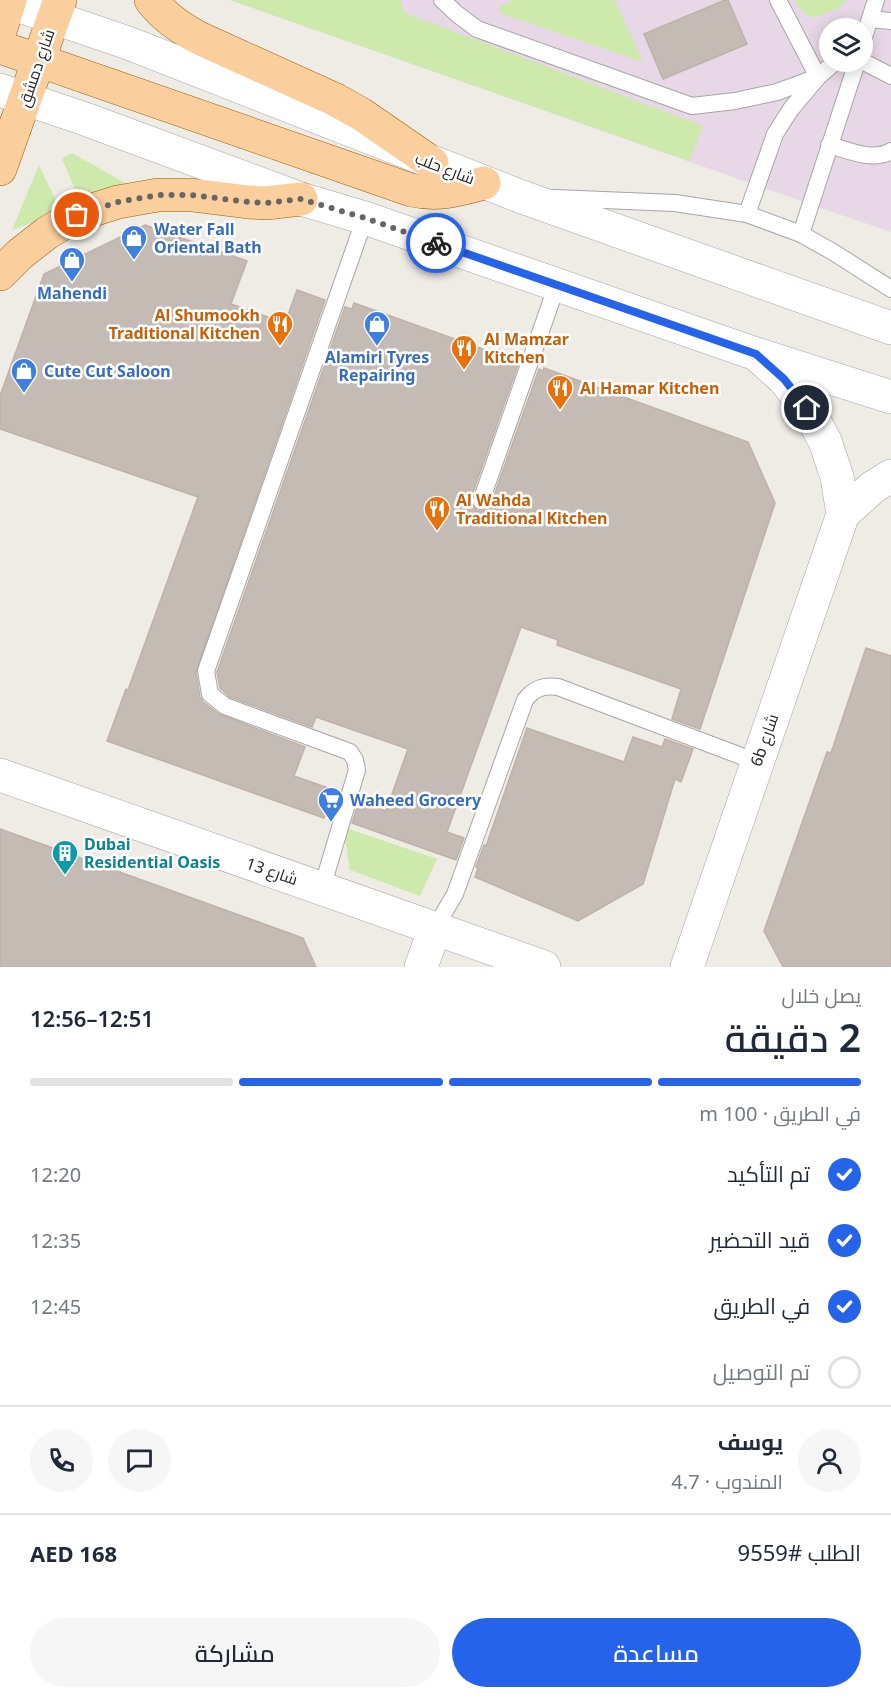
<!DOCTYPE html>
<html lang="ar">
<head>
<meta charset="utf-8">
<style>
	body { margin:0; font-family:"Noto Sans",Cairo,sans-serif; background:#f6f6f7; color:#1f2937; direction:rtl; height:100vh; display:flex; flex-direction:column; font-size:22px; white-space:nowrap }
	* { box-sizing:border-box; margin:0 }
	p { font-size:20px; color:#747a83 }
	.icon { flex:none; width:33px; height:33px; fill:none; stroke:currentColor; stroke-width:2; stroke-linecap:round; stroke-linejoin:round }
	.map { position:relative; height:967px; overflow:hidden; direction:ltr }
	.details { display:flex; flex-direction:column; background:#fff; flex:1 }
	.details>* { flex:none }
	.tools { position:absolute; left:819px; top:18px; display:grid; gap:12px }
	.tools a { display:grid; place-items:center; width:54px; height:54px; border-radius:50%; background:#fff; box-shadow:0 3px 15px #0003; font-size:30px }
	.pin { position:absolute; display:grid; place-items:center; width:51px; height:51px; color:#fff; margin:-26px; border:3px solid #fff; border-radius:50%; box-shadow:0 2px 6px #0007 }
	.courier { position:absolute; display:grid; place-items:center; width:60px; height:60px; margin:-30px; border:4px solid #2563eb; border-radius:50%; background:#fff; color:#222; box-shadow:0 2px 8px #0007 }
	.head em { font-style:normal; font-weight:600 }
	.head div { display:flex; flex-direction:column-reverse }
	.head { display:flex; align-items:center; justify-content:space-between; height:102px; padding:0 30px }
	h1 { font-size:39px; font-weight:600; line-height:45px }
	.bar { display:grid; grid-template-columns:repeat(4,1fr); gap:9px 6px; align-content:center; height:72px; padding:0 30px }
	.bar i { height:8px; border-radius:4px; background:#e0e1e3 }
	.bar .selected { background:#2563eb }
	.bar p { grid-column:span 4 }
	.line { display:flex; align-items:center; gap:15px; padding:0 30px; border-top:2px solid #e0e1e3 }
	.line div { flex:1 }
	.round { display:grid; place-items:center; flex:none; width:63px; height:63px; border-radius:32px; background:#f6f6f7 }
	ol { padding:0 30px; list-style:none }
	li { display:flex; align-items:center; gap:18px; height:66px }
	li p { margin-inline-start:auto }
	li .icon { padding:6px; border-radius:50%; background:#2563eb; color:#fff; stroke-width:4 }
	li:last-child { color:#747a83 }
	li i { width:33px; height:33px; border:3px solid #e0e1e3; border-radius:50% }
	.action { display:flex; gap:12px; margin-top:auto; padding:12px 30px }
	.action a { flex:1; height:69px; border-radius:36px; background:#2563eb; color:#fff; font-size:24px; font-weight:600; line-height:69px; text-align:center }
	.action a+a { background:#f6f6f7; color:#1f2937 }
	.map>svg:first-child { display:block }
	.industrial { fill:#e8d7e6; fill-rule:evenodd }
	.grass { fill:#cde9ab }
	.building { fill:#c4bbb4; stroke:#c1b1a7; stroke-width:1.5 }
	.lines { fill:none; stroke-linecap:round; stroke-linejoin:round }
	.service-casing { stroke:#a6a6a6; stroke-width:18 }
	.minor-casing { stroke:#a6a6a6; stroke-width:34 }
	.tertiary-casing { stroke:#a6a6a6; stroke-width:34 }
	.primary-casing { stroke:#975e02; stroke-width:34 }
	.service { stroke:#fff; stroke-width:16 }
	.minor { stroke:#fff; stroke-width:33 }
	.tertiary { stroke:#fff; stroke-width:33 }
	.primary { stroke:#fbce9e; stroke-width:33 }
	.done { stroke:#686664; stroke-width:6; stroke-dasharray:0 10.8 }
	.route { stroke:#2563eb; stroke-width:8 }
	.labels { text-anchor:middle; stroke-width:5; stroke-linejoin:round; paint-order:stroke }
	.street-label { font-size:16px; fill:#1f1f1f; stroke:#fff }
	.shop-label { font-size:16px; font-weight:bold; fill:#366cbe; stroke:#fff; text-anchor:start }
	.food-label { font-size:16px; font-weight:bold; fill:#c56008; stroke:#fff; text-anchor:start }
	.culture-label { font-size:16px; font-weight:bold; fill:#0d838f; stroke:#fff; text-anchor:start }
</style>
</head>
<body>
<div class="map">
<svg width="891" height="967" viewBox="0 0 891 967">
	<rect width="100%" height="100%" fill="#efebe5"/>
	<!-- industrial -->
	<path class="industrial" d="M 230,0 L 891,0 L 891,232 L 821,208 ZM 830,28 L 862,28 L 862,62 L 830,62 Z"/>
	<!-- grass -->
	<g class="grass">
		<polygon points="230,0 400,0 405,13 703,126 689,161"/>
		<polygon points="513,0 615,0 643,62 502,14 499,6"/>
		<path d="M 795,0 L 847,0 L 840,7 L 815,18 C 804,15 800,10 795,0 Z"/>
		<polygon points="72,153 125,183 81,202 62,159"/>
		<polygon points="39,165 61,212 12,230"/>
		<polygon points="343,827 437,859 420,896 350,870"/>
	</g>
	<!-- building -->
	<g class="building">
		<polygon points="725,0 728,0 747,44 663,79 644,34"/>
		<polygon points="145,225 247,261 231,304 285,323 297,290 325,300 196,672 200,697 203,702 219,714 305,747 294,776 334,790 333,793 339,794 332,816 326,814 324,818 107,741 126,689 128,690 198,497 0,429 0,396 44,274"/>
		<polygon points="354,303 519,362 471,498 471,503 477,511 483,511 488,509 491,504 539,369 543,371 544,368 748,442 775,503 700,729 672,719 681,689 557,645 558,640 521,627 447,832 464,838 456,860 352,823 359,801 386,811 408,749 316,717 312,727 230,697 220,688 217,672 345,307 352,309"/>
		<polygon points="866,648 891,656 891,967 783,967 764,931 827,752 831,753"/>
		<polygon points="527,728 624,762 633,737 662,747 665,739 693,749 681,782 675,779 643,884 578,921 475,877 478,868 476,867 484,845 486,846"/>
		<polygon points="0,829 303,938 316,967 0,967"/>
	</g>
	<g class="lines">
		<!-- service casing -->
		<g class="service-casing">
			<g id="service">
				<polyline points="442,0 457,14 477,29 692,106 735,101 777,92 818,77 778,0"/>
				<polyline points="870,19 891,21"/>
				<polyline points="862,43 876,0"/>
				<polyline points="862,61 891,76"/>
				<path d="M 829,145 C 848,150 873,162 891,151"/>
				<polyline points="555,198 675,203 747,214 801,234 833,252 891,289"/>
				<polyline points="747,214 775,134 791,109 818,77 835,62"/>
				<polyline points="801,234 857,62"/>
				<polyline points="481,501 557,285"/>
				<polyline points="322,888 357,770 355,760 350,752 225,706 210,694 206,671 365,218"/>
				<path d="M 435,928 L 455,894 L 525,700 C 534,688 544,685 558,687 L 757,762"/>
			</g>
		</g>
		<!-- minor casing -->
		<g class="minor-casing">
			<g id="minor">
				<polyline points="843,514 873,487 891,476"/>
				<polyline points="0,775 544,967"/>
				<polyline points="421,967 435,928"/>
				<polyline points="687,967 843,514 837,477 825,441 807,408 784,379 756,354"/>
			</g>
		</g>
		<!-- tertiary casing -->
		<g class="tertiary-casing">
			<g id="tertiary">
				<polyline points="2,0 128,43 522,197 891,328"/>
				<polyline points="0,90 85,119 301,199 365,218 756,354 891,397"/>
			</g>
		</g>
		<!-- primary casing -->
		<g class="primary-casing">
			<g id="primary">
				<path d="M 151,0 C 164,17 180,28 199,38 L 336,100 L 361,114 L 432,163"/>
				<polyline points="0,31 10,0"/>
				<path d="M 0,47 L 411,190 C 439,196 457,190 484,183"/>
				<polyline points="0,169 60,0"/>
				<polyline points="0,274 20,254 47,233 77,215 118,202 158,195 192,195 248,202 266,203 301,199"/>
			</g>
		</g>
		<!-- service -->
		<use href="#service" class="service"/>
		<!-- minor -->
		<use href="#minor" class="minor"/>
		<!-- tertiary -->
		<use href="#tertiary" class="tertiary"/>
		<!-- primary -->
		<use href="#primary" class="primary"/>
	</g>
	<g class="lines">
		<!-- done -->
		<polyline class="done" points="77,215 118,202 158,195 192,195 248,202 266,203 301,199 365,218 436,243"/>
		<!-- route -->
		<polyline class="route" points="436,243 756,354 784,379 807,408"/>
	</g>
	<!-- icons -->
	<defs>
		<g id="shop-pin" transform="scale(1.35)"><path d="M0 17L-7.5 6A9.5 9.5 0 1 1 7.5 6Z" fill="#3f7fe0" stroke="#fff"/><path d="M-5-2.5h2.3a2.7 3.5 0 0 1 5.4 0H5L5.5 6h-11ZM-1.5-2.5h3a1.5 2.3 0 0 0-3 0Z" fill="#fff"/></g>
		<g id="restaurant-pin" transform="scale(1.35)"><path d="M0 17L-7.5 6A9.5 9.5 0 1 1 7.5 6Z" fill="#e8710a" stroke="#fff"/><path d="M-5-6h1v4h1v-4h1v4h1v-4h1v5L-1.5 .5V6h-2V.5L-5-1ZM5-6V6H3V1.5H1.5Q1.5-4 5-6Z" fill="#fff"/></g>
		<g id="supermarket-pin" transform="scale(1.35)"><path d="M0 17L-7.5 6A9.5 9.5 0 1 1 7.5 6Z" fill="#3f7fe0" stroke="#fff"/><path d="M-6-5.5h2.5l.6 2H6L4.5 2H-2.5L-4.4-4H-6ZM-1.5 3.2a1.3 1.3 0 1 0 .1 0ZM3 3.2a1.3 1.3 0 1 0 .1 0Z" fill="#fff"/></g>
		<g id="building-pin" transform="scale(1.35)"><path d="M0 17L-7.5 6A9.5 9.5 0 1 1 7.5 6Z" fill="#0f9aa8" stroke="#fff"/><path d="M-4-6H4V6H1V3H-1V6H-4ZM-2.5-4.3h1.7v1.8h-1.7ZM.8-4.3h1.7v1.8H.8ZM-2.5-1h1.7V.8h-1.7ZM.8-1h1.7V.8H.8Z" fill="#fff"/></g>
	</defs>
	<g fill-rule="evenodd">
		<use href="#shop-pin" x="134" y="238"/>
		<use href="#shop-pin" x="72" y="260"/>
		<use href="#restaurant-pin" x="280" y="324"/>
		<use href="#shop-pin" x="377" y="324"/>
		<use href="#restaurant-pin" x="464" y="348"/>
		<use href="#shop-pin" x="24" y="371"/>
		<use href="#restaurant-pin" x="560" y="388"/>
		<use href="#restaurant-pin" x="437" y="509"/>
		<use href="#supermarket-pin" x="331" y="800"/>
		<use href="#building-pin" x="65" y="853"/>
	</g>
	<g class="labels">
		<!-- street labels -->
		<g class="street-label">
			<text transform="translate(36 68) rotate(-71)" y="6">شارع دمشق</text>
			<text transform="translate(445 168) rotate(21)" y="6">شارع حلب</text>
			<text transform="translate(764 740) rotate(-71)" y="6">6b شارع</text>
			<text transform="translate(272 871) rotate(19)" y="6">شارع 13</text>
		</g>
		<!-- shop labels -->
		<g class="shop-label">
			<text x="154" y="235">Water Fall<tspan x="154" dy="18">Oriental Bath</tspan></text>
			<text x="72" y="299" text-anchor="middle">Mahendi</text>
			<text x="377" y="363" text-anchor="middle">Alamiri Tyres<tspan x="377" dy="18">Repairing</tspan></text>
			<text x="44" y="377">Cute Cut Saloon</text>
			<text x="350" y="806">Waheed Grocery</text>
		</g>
		<!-- food labels -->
		<g class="food-label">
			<text x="260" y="321" text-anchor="end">Al Shumookh<tspan x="260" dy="18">Traditional Kitchen</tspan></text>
			<text x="484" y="345">Al Mamzar<tspan x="484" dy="18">Kitchen</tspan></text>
			<text x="580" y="394">Al Hamar Kitchen</text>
			<text x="456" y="506">Al Wahda<tspan x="456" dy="18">Traditional Kitchen</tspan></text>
		</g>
		<!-- culture labels -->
		<g class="culture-label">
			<text x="84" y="850">Dubai<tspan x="84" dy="18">Residential Oasis</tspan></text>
		</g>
	</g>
</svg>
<div class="tools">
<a><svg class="icon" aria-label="layers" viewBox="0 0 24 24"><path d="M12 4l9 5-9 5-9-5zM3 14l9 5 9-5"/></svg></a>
</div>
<div class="pin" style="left:77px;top:215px;background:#ea580c"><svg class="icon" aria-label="bag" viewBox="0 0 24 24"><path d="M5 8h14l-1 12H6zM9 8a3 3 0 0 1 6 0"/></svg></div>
<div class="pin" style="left:807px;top:408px;background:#1f2937"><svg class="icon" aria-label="home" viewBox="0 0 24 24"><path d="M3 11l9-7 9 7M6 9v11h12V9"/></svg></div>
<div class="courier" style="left:436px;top:243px"><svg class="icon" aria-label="bike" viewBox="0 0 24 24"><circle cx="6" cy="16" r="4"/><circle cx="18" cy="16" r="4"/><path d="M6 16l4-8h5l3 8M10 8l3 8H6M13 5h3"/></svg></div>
</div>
<section class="details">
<div class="head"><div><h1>2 دقيقة</h1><p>يصل خلال</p></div><em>12:51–12:56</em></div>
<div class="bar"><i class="selected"></i><i class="selected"></i><i class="selected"></i><i></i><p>في الطريق · 100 m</p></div>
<ol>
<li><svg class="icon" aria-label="check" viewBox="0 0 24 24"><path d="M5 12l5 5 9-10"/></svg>تم التأكيد<p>12:20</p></li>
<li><svg class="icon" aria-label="check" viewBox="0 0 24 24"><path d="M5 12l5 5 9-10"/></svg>قيد التحضير<p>12:35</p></li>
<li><svg class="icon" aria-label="check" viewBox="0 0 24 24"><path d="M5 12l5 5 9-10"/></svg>في الطريق<p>12:45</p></li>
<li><i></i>تم التوصيل</li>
</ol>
<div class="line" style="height:108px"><a class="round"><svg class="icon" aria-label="person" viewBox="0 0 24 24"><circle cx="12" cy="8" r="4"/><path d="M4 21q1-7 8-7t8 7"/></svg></a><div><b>يوسف</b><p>المندوب · 4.7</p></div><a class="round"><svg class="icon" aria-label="chat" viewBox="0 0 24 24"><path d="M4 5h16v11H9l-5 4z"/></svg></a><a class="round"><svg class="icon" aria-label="phone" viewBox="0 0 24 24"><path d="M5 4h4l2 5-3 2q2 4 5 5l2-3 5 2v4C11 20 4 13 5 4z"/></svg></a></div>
<div class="line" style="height:78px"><div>الطلب #9559</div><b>AED 168</b></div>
<div class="action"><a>مساعدة</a><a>مشاركة</a></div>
</section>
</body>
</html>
